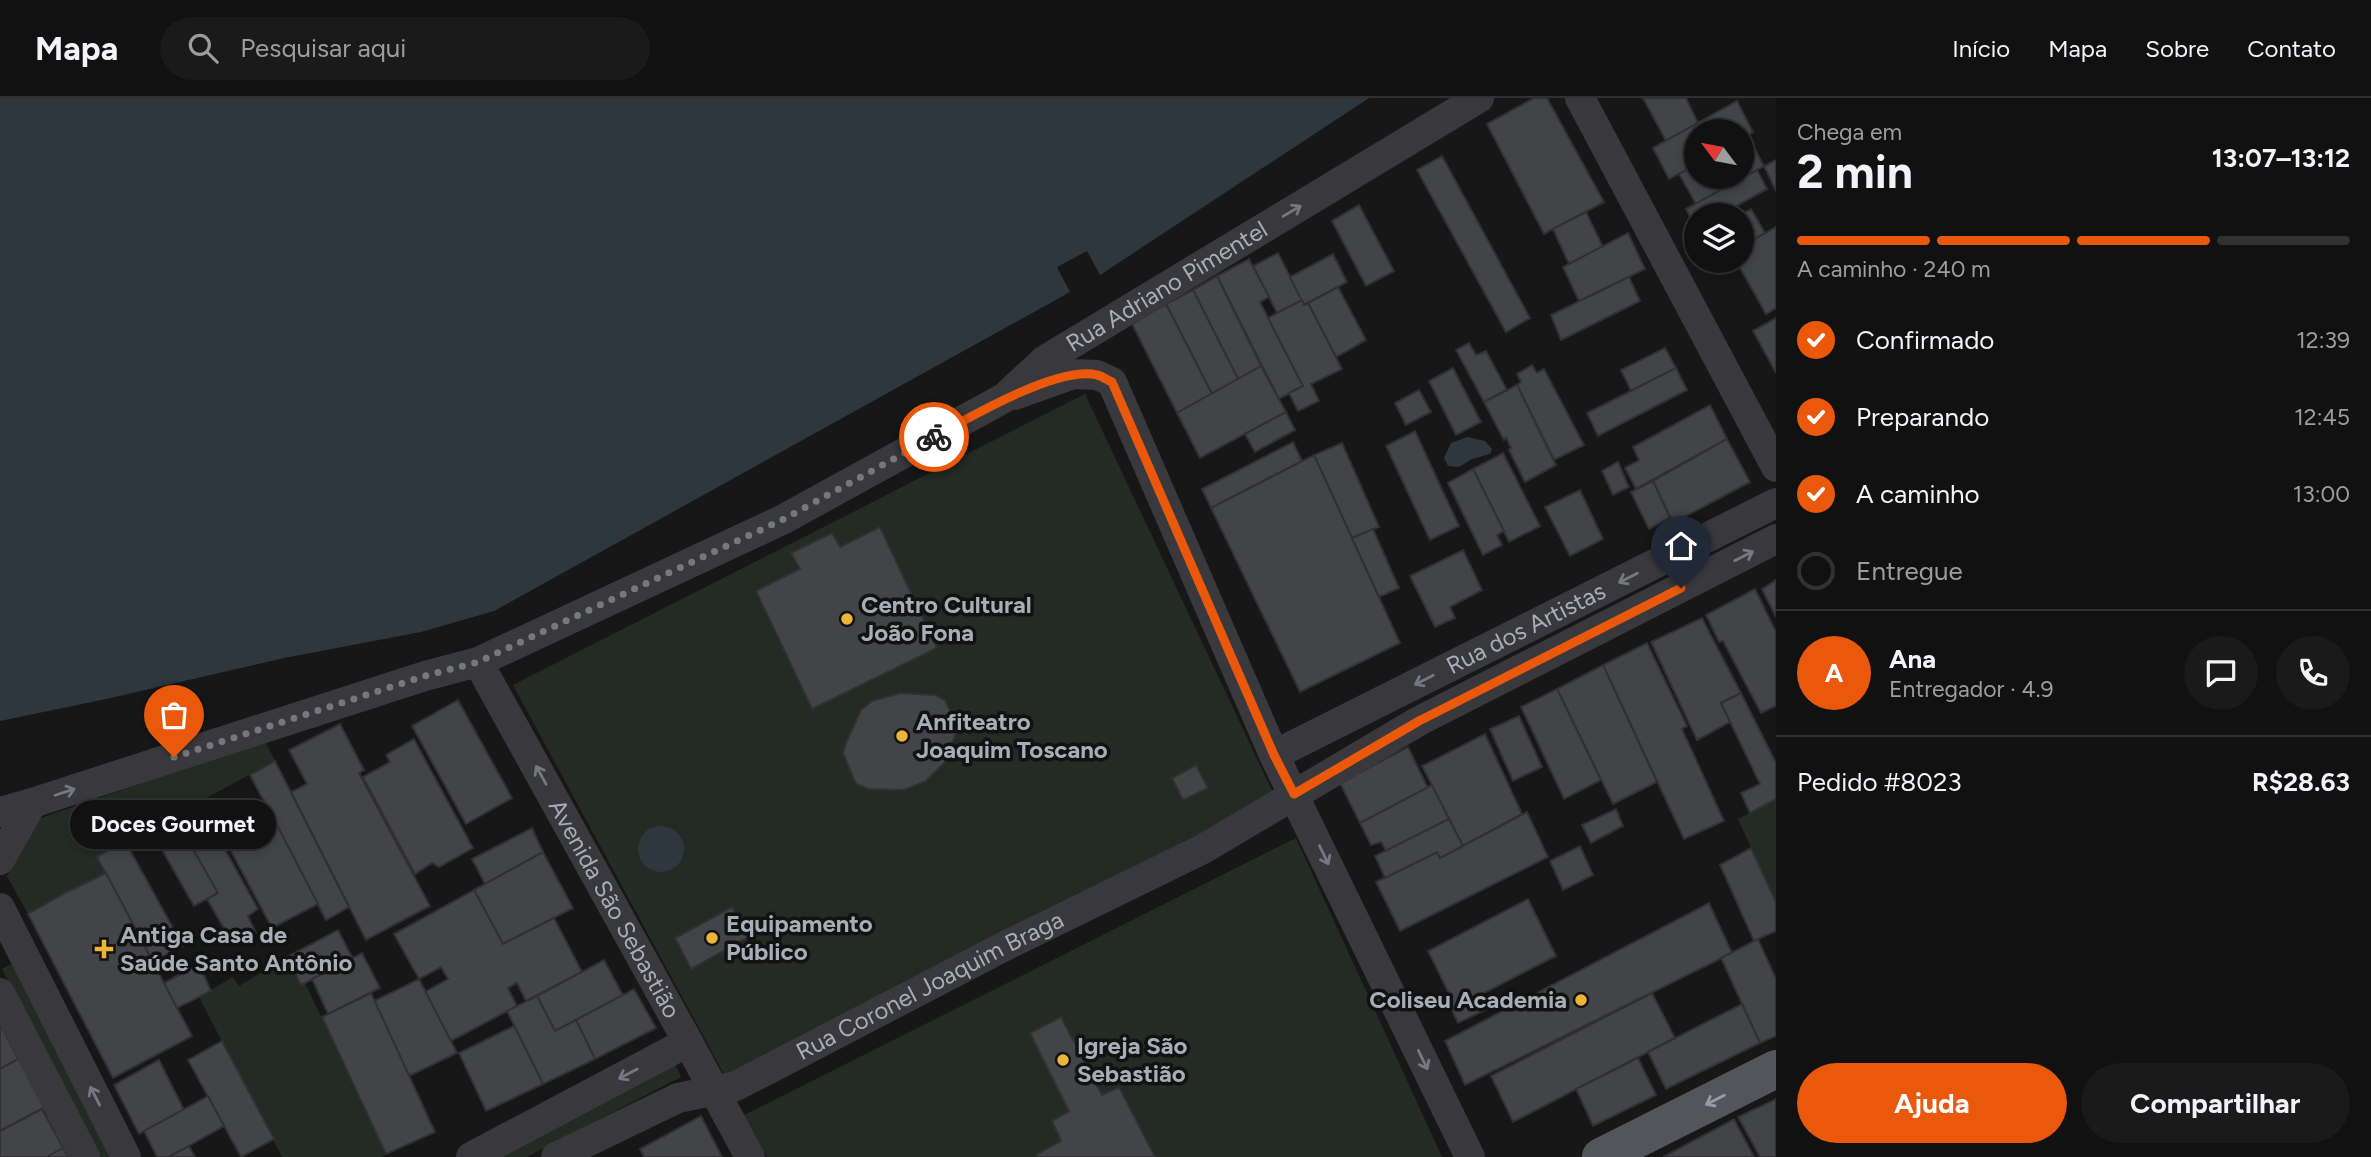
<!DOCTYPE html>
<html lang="pt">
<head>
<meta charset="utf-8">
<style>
	body { margin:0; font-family:Figtree,sans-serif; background:#1a1a1b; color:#f1f3f6; height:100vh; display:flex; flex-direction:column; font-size:26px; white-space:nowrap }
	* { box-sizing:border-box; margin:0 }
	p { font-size:23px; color:#9c9d9f }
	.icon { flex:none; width:38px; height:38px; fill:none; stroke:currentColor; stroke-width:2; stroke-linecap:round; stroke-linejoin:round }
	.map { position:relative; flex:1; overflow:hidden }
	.details { display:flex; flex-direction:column; background:#111112; width:595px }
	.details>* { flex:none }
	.needle { width:46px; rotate:302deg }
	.tools { position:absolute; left:1684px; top:21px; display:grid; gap:14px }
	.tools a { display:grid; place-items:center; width:70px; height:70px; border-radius:50%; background:#111112; box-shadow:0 4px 10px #0003,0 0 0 2px #303132; font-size:35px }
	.pin { position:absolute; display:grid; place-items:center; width:60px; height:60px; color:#fff; margin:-72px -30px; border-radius:50% 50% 50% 0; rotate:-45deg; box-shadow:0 0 7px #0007 }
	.pin .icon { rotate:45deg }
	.courier { position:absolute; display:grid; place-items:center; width:70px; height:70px; margin:-35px; border:5px solid #ea580c; border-radius:50%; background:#fff; color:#222; box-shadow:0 2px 9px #0007 }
	.bubble { position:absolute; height:49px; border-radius:24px; background:#111112; box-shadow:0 4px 10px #0003,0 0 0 2px #303132; font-size:23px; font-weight:700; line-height:49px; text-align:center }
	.head em { font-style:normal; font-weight:700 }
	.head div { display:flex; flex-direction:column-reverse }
	.head { display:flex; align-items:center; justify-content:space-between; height:119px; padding:0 21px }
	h1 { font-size:46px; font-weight:700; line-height:52px }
	.bar { display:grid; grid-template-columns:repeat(4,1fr); gap:10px 7px; align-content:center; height:84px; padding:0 21px }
	.bar i { height:9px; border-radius:5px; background:#303132 }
	.bar .active { background:#ea580c }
	.bar p { grid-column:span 4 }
	.line { display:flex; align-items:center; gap:18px; padding:0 21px; border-top:2px solid #303132 }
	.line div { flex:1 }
	.round { display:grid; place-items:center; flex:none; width:74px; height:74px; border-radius:37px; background:#1a1a1b }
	ol { padding:0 21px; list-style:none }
	li { display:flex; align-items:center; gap:21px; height:77px }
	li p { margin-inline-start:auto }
	li .icon { padding:7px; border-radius:50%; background:#ea580c; color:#fff; stroke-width:4 }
	li:last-child { color:#9c9d9f }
	li i { width:38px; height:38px; border:4px solid #303132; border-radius:50% }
	.button { display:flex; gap:14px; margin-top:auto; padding:14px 21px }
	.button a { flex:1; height:80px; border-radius:42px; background:#ea580c; color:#fff; font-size:28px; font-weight:700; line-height:80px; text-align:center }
	.button a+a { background:#1a1a1b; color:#f1f3f6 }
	header { display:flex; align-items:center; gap:42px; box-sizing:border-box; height:98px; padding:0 35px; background:#111112; border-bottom:2px solid #303132 }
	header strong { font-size:33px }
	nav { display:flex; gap:38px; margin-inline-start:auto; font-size:24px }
	.search { width:490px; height:63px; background:#1a1a1b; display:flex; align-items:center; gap:18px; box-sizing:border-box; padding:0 24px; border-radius:38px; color:#9c9d9f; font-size:26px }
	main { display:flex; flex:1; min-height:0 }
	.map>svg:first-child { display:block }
	.green { fill:#232b24 }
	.water { fill:#2f373e }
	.building { fill:#434448; stroke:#313134; stroke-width:2 }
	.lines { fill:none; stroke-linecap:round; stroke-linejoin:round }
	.minor { stroke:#38383d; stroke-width:30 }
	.major { stroke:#54555c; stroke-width:38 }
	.oneway { stroke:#767881 }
	.oneway2 { stroke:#989ba6 }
	.done { stroke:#767880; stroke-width:7; stroke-dasharray:0 12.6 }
	.route { stroke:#ea580c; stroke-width:9 }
	.poi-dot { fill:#edb43a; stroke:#121213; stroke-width:2.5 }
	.labels { text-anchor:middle; stroke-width:7; stroke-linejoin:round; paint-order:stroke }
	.street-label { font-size:24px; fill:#a9adb8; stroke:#121213 }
	.poi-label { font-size:24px; font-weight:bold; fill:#a9adb8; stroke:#121213; text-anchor:start }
</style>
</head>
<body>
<header>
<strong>Mapa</strong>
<div class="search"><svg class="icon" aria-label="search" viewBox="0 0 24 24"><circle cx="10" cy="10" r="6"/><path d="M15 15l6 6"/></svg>Pesquisar aqui</div>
<nav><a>Início</a><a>Mapa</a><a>Sobre</a><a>Contato</a></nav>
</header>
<main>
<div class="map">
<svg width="1776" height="1059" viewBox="0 0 1776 1059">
	<rect width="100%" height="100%" fill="#171718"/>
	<!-- green -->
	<g class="green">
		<polygon points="1085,296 1276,701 726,980 513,587"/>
		<polygon points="265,643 275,663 98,758 106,775 65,795 28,816 7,778 32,723"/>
		<polygon points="1776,701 1776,804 1738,721"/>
		<polygon points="1296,740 1442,1059 767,1059 744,1017"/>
		<polygon points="287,859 301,887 305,885 386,1056 381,1059 282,1059 199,899 233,879 239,888"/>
		<polygon points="13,865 115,1059 99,1059 2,871"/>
		<polygon points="674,963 681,979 527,1059 492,1059"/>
	</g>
	<!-- water -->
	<g class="water">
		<polygon points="0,0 1369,0 1100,177 1087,153 1057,169 1070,194 494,513 421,534 284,560 106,601 0,623"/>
		<polygon points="1467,339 1485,343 1492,351 1490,356 1472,361 1459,369 1448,368 1444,360 1451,345"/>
		<circle cx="661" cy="751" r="23"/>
	</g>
	<!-- building -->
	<g class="building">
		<polygon points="1534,0 1547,0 1604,104 1544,136 1487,26"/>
		<polygon points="1643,0 1686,0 1698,25 1666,43"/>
		<polygon points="1737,3 1753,34 1741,41 1741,33 1696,33 1696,67 1669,81 1653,50"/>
		<polygon points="1748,38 1764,68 1696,106 1679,76 1696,67 1696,79 1741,79 1741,41"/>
		<polygon points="1442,58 1530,220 1506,234 1417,72"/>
		<polygon points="1776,62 1776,93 1764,68"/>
		<polygon points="1757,72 1767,91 1720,117 1696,117 1696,130 1686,111"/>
		<polygon points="1359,107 1394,173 1366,188 1332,123"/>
		<polygon points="1751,111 1765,135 1741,149 1740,117"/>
		<polygon points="1586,114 1603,149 1569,166 1553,131"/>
		<polygon points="1776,129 1776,210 1766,216 1736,163 1741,163 1741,149"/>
		<polygon points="1628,135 1645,171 1579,203 1563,169"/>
		<polygon points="1278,155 1302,202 1277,215 1253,168"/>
		<polygon points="1333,156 1347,184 1304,207 1290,179"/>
		<polygon points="1249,161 1269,199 1260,204 1303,288 1279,301 1217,178"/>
		<polygon points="1217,178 1261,268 1238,281 1193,192"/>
		<polygon points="1629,179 1640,203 1561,242 1551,217"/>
		<polygon points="1338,189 1366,242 1336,259 1308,205"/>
		<polygon points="1193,192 1238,281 1212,296 1166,206"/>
		<polygon points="1302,202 1304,207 1308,205 1342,271 1311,286 1319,303 1298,313 1289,295 1303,288 1268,220"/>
		<polygon points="1166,206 1212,296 1177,315 1132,226"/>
		<polygon points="1776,220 1776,275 1753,233"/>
		<polygon points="1469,245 1476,257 1486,253 1507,292 1484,304 1456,252"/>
		<polygon points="1665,250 1676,270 1631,293 1621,272"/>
		<polygon points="1532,267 1537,275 1544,271 1584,347 1554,362 1517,287 1521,284 1517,276"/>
		<polygon points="1261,268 1286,314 1200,360 1177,315"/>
		<polygon points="1453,270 1481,324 1456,337 1429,283"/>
		<polygon points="1676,270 1687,292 1598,338 1587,315"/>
		<polygon points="1517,287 1556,367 1525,384 1509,352 1511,350 1506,340 1504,342 1484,304"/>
		<polygon points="1419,292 1431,314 1406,327 1395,305"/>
		<polygon points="1710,307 1727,341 1636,391 1625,370 1639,362 1633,349"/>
		<polygon points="1286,314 1295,332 1255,354 1245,336"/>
		<polygon points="1415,333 1459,428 1430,442 1386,348"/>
		<polygon points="1727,341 1750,384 1673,425 1653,383"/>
		<polygon points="1293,344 1302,363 1211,410 1202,391"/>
		<polygon points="1342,345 1379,429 1352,440 1314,357"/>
		<polygon points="1503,355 1540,428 1509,444 1473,371"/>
		<polygon points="1314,357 1400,545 1300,594 1211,410"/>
		<polygon points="1618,364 1629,389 1613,397 1602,373"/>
		<polygon points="1473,371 1504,433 1497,437 1502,447 1483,457 1448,385"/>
		<polygon points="1653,383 1670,420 1649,431 1631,394"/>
		<polygon points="1580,392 1603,441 1570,458 1545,409"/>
		<polygon points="880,429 937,550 812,611 756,493 800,471 791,455 832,435 840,449"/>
		<polygon points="1373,431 1399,490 1379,499 1352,440"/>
		<polygon points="1463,452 1482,492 1450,509 1455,520 1435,529 1410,478"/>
		<polygon points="1776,482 1776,519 1762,491"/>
		<polygon points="1755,491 1776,534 1776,608 1761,615 1723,543 1719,544 1706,517"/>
		<polygon points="1702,520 1741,595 1721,605 1730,624 1697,642 1651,544"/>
		<polygon points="1647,545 1687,628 1682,631 1724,723 1684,741 1603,567"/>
		<polygon points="1603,567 1657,684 1613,706 1557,591"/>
		<polygon points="1557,591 1601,682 1564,701 1521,609"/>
		<polygon points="900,595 935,597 945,602 958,631 944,665 926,683 904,692 869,691 856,686 843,655 846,645 861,612 872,603"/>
		<polygon points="1741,595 1776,665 1776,701 1750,715 1741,695 1760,686 1721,605"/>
		<polygon points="458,602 512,700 466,726 412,628"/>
		<polygon points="1519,618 1542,669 1513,683 1490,631"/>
		<polygon points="340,626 364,672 359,675 430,808 366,842 291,694 307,686 289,652"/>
		<polygon points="1485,636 1522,716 1463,748 1422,668"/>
		<polygon points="414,641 473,750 439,769 432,765 415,776 363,679 390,664 386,657"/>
		<polygon points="1408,649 1428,690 1360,725 1340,685"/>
		<polygon points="275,663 349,809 326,822 250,677"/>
		<polygon points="1196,667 1208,690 1183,702 1172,680"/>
		<polygon points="1432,687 1449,721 1386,753 1381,744 1371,747 1360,725"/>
		<polygon points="264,702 318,806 272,830 217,727"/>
		<polygon points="1616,711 1623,728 1591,745 1582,727"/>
		<polygon points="1527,714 1548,759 1400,833 1376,784 1437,754 1440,760"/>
		<polygon points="174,717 218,795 194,808 149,729"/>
		<polygon points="1449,721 1463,748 1440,760 1437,754 1385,780 1375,758"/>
		<polygon points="532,730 543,754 485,786 472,761"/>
		<polygon points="216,735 258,811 248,818 256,835 238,844 226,834 207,801 218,795 192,749"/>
		<polygon points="125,743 183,848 153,864 97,759"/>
		<polygon points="1580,748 1593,777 1563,792 1550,763"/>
		<polygon points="1751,750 1776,804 1776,833 1754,843 1720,767"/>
		<polygon points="543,754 573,810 503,846 474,792"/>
		<polygon points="106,775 192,938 113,980 28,816 65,795"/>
		<polygon points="474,792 503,846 554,820 582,874 526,903 517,885 508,890 517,908 451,943 425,894 448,881 441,869 419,881 394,836"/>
		<polygon points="1528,801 1556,858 1482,896 1489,910 1458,925 1449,906 1453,904 1428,853"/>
		<polygon points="1709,805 1732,855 1465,987 1445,943"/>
		<polygon points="732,809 748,839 691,871 675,840"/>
		<polygon points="338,832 353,861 301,887 287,859"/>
		<polygon points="1758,841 1776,881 1776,938 1760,945 1721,860"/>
		<polygon points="362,855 380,890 328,916 312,881"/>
		<polygon points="604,862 623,897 555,933 537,898"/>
		<polygon points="199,866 211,893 177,910 164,885"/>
		<polygon points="419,881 457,955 409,978 374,903"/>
		<polygon points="634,891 656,930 595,961 576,922"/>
		<polygon points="371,895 435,1034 386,1056 322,919"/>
		<polygon points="1652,895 1675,940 1513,1024 1491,978"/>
		<polygon points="537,898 555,933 576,922 595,961 543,986 507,913"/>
		<polygon points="1742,906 1760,945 1666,991 1648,954"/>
		<polygon points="1061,919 1102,997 1119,989 1155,1059 1038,1059 1037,1056 1061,1043 1052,1023 1069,1013 1030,935"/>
		<polygon points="0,926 18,961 0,971"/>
		<polygon points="514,928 543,986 486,1013 459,955"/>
		<polygon points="222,943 274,1041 241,1059 188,962"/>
		<polygon points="22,959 47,1008 0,1033 0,971"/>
		<polygon points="1638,960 1656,997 1593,1028 1576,991"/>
		<polygon points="159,962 184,1012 139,1036 114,987"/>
		<polygon points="208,998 224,1028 169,1059 157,1059 144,1033"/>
		<polygon points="1776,1001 1776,1059 1760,1059 1738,1019"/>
		<polygon points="42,1011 63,1050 47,1059 0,1059 0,1033"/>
		<polygon points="701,1018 722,1059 644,1059 640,1051"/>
		<polygon points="1734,1021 1754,1059 1663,1059"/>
		<polygon points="189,1048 195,1059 169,1059"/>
		<polygon points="63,1050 68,1059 47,1059"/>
	</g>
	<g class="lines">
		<!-- minor -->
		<g class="minor">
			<polyline points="1580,0 1776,369"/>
			<polyline points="1014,297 1073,276 1097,277 1112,284 1274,657 1470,1059"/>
			<path id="s1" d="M 478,564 L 688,944 L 750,1059"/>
			<path id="s2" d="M 1274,657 L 1776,405"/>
			<path id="s3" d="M 0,714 L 32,705 L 425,578 L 478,564 L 782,422 L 1004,300 L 1045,262 L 1479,0"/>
			<polyline points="0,762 32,705"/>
			<polyline points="0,810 126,1059"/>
			<polyline points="0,895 85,1059"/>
			<polyline points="471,1059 688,944"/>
			<path id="s4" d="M 556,1059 L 678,1000 L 736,988 L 1005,848 L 1203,751 L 1419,623 L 1776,441"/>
		</g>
		<!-- major -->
		<polyline class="major" points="1601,1059 1776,971"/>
	</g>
	<!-- one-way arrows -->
	<defs><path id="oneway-shaft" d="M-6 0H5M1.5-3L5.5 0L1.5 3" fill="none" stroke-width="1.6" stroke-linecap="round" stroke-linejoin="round" transform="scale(1.75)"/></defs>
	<g class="oneway">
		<use href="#oneway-shaft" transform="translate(1292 113) rotate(-31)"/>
		<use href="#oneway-shaft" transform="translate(1744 458) rotate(-27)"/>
		<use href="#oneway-shaft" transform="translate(1628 480) rotate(153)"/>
		<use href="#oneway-shaft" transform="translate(1424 582) rotate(153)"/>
		<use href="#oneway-shaft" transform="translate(541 677) rotate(-119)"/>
		<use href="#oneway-shaft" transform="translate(65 694) rotate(-18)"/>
		<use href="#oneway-shaft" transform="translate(1324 757) rotate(64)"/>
		<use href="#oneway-shaft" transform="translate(1423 962) rotate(64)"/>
		<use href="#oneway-shaft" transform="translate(628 976) rotate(152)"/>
		<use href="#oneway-shaft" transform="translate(95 998) rotate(-117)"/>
	</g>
	<use class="oneway2" href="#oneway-shaft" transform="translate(1715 1002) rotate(153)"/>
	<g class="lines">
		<!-- done -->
		<polyline class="done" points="174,659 425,578 478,564 782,422 934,339"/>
		<!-- route -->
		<path class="route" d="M 934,339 C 968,320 1059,267 1097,277 C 1102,278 1107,282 1112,284 L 1274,657 L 1294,696 L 1419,623 L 1681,490"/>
	</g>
	<!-- markers -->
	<g class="poi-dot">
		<circle cx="847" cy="521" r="7"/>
		<circle cx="902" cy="638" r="7"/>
		<circle cx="712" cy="840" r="7"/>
		<path d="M100.5 840.5h7v7h7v7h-7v7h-7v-7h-7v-7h7z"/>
		<circle cx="1581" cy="902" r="7"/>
		<circle cx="1063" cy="962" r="7"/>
	</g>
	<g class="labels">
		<!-- street labels -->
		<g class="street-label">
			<text dy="8" stroke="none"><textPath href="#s3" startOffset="1288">Rua Adriano Pimentel</textPath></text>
			<text dy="8" stroke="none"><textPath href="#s2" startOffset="282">Rua dos Artistas</textPath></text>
			<text dy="8" stroke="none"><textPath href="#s1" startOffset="282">Avenida São Sebastião</textPath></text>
			<text dy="8" stroke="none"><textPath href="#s4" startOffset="413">Rua Coronel Joaquim Braga</textPath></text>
		</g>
		<!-- poi labels -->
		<g class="poi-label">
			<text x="861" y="515">Centro Cultural<tspan x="861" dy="28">João Fona</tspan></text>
			<text x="916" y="632">Anfiteatro<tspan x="916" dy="28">Joaquim Toscano</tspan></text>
			<text x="726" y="834">Equipamento<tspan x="726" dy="28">Público</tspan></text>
			<text x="120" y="845">Antiga Casa de<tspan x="120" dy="28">Saúde Santo Antônio</tspan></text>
			<text x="1567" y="910" text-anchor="end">Coliseu Academia</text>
			<text x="1077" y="956">Igreja São<tspan x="1077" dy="28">Sebastião</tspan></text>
		</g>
	</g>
</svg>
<div class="tools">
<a><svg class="needle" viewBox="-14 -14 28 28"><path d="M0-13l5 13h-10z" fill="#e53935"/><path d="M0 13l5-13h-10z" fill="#9c9d9f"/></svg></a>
<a><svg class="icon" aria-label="layers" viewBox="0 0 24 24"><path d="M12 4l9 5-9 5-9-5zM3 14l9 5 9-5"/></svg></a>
</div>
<div class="pin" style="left:174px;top:659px;background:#ea580c"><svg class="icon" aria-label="bag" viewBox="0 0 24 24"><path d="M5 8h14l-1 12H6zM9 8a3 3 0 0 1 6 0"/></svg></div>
<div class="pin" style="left:1681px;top:490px;background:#1f2937"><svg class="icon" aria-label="home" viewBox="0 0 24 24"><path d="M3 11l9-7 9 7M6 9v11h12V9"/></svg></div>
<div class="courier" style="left:934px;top:339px"><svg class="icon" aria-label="bike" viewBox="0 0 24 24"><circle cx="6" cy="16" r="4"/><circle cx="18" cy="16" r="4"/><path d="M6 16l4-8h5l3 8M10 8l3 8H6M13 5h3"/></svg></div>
<div class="bubble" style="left:70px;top:702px;width:206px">Doces Gourmet</div>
</div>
<section class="details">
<div class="head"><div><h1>2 min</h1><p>Chega em</p></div><em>13:07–13:12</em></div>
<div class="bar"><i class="active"></i><i class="active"></i><i class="active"></i><i></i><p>A caminho · 240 m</p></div>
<ol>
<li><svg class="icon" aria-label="check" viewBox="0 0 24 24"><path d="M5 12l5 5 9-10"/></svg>Confirmado<p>12:39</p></li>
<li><svg class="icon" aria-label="check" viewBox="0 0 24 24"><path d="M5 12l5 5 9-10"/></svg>Preparando<p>12:45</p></li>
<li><svg class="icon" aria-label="check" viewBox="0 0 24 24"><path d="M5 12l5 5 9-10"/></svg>A caminho<p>13:00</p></li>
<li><i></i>Entregue</li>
</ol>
<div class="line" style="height:126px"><b class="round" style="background:#ea580c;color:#fff">A</b><div><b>Ana</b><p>Entregador · 4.9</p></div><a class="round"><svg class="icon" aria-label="chat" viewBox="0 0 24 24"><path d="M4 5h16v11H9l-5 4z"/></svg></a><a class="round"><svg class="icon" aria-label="phone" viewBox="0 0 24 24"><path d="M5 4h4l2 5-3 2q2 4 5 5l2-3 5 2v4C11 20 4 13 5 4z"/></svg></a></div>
<div class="line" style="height:91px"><div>Pedido #8023</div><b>R$28.63</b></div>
<div class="button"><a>Ajuda</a><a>Compartilhar</a></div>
</section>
</main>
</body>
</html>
